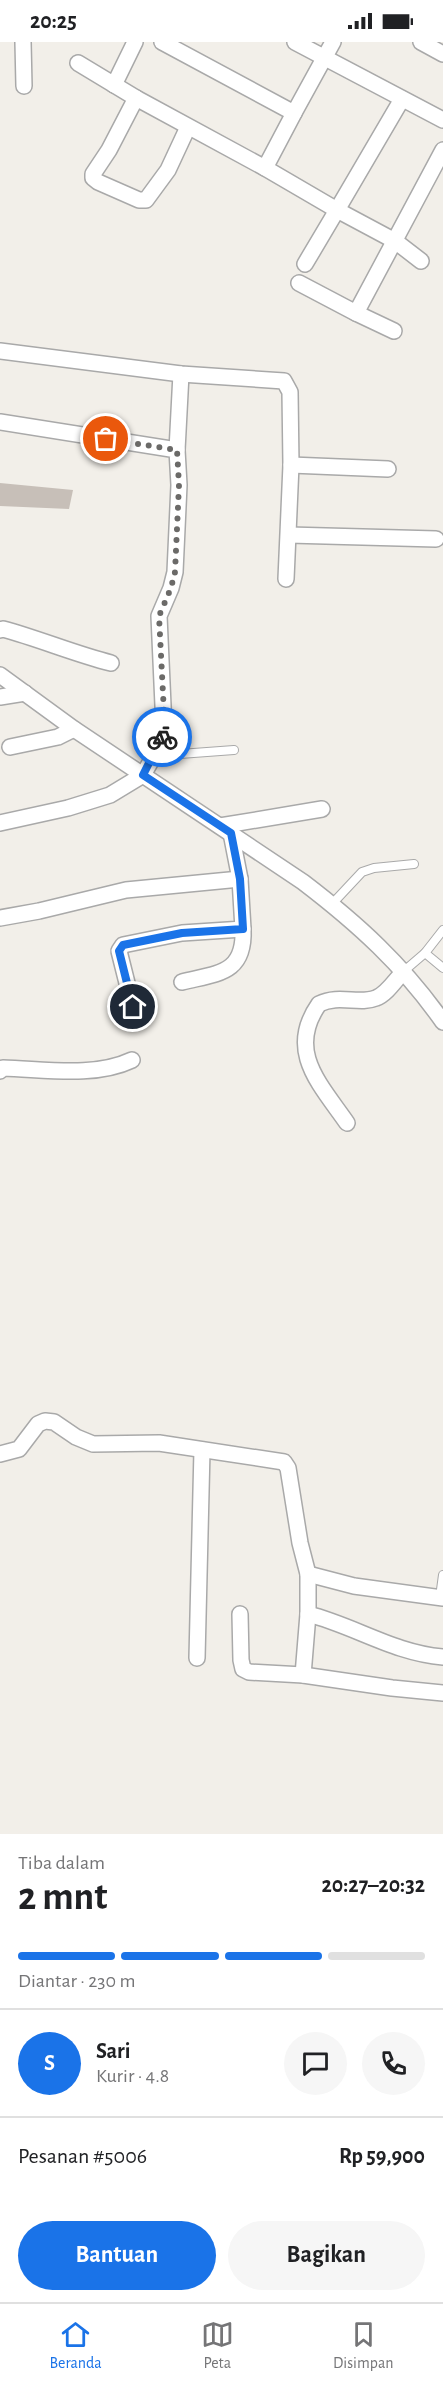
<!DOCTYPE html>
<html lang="id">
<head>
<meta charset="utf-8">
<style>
	body { margin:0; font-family:"Alegreya Sans",sans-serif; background:#f6f6f6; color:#202124; height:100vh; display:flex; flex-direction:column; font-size:22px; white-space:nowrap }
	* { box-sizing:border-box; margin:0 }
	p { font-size:20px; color:#757577 }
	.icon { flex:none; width:33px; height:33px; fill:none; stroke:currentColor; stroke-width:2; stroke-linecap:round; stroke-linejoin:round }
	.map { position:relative; height:1792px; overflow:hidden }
	.side { display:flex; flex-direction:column; background:#fff; flex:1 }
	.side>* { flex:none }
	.pin { position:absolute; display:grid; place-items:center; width:51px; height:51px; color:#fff; margin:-26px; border:3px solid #fff; border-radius:50%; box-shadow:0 2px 6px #0007 }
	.courier { position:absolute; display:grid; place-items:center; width:60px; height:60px; margin:-30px; border:4px solid #1a73e8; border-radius:50%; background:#fff; color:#222; box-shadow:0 2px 8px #0007 }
	.summary em { font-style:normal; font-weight:600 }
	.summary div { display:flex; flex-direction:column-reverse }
	.summary { display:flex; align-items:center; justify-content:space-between; height:102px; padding:0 18px }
	h1 { font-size:39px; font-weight:600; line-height:45px }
	.bar { display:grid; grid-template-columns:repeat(4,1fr); gap:9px 6px; align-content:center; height:72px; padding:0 18px }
	.bar i { height:8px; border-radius:4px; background:#e0e0e0 }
	.bar .on { background:#1a73e8 }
	.bar p { grid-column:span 4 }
	.line { display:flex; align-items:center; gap:15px; padding:0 18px; border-top:2px solid #e0e0e0 }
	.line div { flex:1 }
	.round { display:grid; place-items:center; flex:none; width:63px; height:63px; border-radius:32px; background:#f6f6f6 }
	.cta { display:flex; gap:12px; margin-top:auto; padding:12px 18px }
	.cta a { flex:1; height:69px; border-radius:36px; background:#1a73e8; color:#fff; font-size:24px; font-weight:600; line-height:69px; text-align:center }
	.cta a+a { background:#f6f6f6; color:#202124 }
	.status { display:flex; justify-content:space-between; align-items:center; height:42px; padding:0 30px; background:#fff; direction:ltr }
	.status svg { height:16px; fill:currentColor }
	.menu { display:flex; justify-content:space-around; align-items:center; height:84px; border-top:2px solid #e0e0e0; background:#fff; font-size:16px; color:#757577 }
	.menu a { display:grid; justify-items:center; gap:3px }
	.menu .on { color:#1a73e8 }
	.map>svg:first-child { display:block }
	.building { fill:#c7bfb8 }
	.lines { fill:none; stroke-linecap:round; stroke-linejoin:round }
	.lane-casing { stroke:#a9a9a9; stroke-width:10 }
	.street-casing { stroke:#a9a9a9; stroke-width:18 }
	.lane { stroke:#fff; stroke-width:8 }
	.street { stroke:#fff; stroke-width:15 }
	.done { stroke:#6b6a68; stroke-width:6; stroke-dasharray:0 10.8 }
	.route { stroke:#1a73e8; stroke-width:8 }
</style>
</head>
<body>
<div class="status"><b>20:25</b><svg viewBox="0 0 49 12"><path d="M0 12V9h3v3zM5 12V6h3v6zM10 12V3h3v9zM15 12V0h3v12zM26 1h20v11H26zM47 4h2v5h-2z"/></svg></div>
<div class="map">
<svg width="443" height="1792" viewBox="0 0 443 1792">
	<rect width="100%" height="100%" fill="#f2efe9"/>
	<!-- building -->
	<polygon class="building" points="0,441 73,448 69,467 0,464"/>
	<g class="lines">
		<!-- lane casing -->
		<g class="lane-casing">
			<g id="lane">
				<polyline points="159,705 180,712 234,708"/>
				<polyline points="332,862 362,830 374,826 414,822"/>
				<polyline points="425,911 443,926"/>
				<polyline points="404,929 425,911 443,888"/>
				<polyline points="440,1555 443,1533"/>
			</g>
		</g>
		<!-- street casing -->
		<g class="street-casing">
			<g id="street">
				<polyline points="23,0 24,44"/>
				<polyline points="295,0 443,78"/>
				<polyline points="421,0 443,12"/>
				<polyline points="78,21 136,56 265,126 294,71 162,0"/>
				<polyline points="114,43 135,0"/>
				<polyline points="136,56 109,108 93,132 93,136 98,140 139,158 146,158 168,128 188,85"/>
				<polyline points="402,57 337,168 395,199 421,219"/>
				<polyline points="294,71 333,0"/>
				<polyline points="265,126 337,168 305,222"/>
				<polyline points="299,241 356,271 443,108"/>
				<polyline points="356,271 394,289"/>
				<polyline points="0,309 181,332 284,339 290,350 291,423 286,537"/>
				<polyline points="0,380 177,408 179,443 175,530 171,546 159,574 164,686 159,705 143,733 110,753 68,766 0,781"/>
				<polyline points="177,408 181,332"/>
				<polyline points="291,423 388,427"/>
				<polyline points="289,493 436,497"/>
				<path d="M 0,588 L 3,587 C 40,597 75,612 111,621"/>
				<path d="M 0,633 L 74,687 L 303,840 C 358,882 403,923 443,980"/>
				<polyline points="0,655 25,651"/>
				<polyline points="10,705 58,695 74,687"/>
				<polyline points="220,784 322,767"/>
				<polyline points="0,876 39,869 126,848 240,837"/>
				<path d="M 182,940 C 218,931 245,932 243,887"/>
				<polyline points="133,965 119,909 123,903 182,891 243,887 240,837 231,791"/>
				<path d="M 0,1029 L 3,1026 C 44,1027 94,1036 132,1018"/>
				<path d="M 347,1081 C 320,1042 286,1009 319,962 C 339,952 359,963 376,956 C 387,952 396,937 404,929"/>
				<polyline points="0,1412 19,1407 38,1382 45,1379 54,1380 76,1395 93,1402 159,1401 284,1420 288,1426 300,1501 308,1532 308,1572 303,1633"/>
				<polyline points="308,1532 354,1544 443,1556"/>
				<polyline points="240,1572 241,1618 243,1627 249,1630 303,1633 392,1646 443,1651"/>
				<path d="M 308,1572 C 355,1584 394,1611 443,1615"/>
				<polyline points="197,1616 202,1408"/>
			</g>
		</g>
		<!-- lane -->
		<use href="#lane" class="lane"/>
		<!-- street -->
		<use href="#street" class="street"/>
	</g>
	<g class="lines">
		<!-- done -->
		<polyline class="done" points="106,397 177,408 179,443 175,530 171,546 159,574 164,671 162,695"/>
		<!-- route -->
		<polyline class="route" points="133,965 119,909 123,903 182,891 243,887 240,837 231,791 143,733 162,695"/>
	</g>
</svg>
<div class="pin" style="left:106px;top:397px;background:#ea580c"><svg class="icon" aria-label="bag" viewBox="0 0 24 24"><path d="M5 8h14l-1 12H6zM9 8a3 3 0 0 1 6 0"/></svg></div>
<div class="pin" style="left:133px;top:965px;background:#1f2937"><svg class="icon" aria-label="home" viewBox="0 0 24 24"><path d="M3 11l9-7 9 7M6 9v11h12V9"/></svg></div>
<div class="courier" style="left:162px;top:695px"><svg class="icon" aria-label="bike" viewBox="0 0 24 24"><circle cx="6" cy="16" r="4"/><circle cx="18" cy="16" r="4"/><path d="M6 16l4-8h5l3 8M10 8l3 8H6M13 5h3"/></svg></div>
</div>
<section class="side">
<div class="summary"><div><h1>2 mnt</h1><p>Tiba dalam</p></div><em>20:27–20:32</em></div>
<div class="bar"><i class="on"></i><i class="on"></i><i class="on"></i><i></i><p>Diantar · 230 m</p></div>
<div class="line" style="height:108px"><b class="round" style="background:#1a73e8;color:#fff">S</b><div><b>Sari</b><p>Kurir · 4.8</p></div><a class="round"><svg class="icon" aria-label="chat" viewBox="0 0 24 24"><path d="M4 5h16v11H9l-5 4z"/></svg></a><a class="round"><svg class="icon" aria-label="phone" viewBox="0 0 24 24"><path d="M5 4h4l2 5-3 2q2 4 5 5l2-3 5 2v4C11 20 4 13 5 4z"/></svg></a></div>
<div class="line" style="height:78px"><div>Pesanan #5006</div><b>Rp 59,900</b></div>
<div class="cta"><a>Bantuan</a><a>Bagikan</a></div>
</section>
<nav class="menu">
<a class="on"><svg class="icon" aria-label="home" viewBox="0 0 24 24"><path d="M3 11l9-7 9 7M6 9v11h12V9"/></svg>Beranda</a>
<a><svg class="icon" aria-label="map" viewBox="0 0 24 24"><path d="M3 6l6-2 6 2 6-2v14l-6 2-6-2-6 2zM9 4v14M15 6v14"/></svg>Peta</a>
<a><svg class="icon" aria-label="saved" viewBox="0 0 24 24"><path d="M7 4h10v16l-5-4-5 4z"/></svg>Disimpan</a>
</nav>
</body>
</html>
